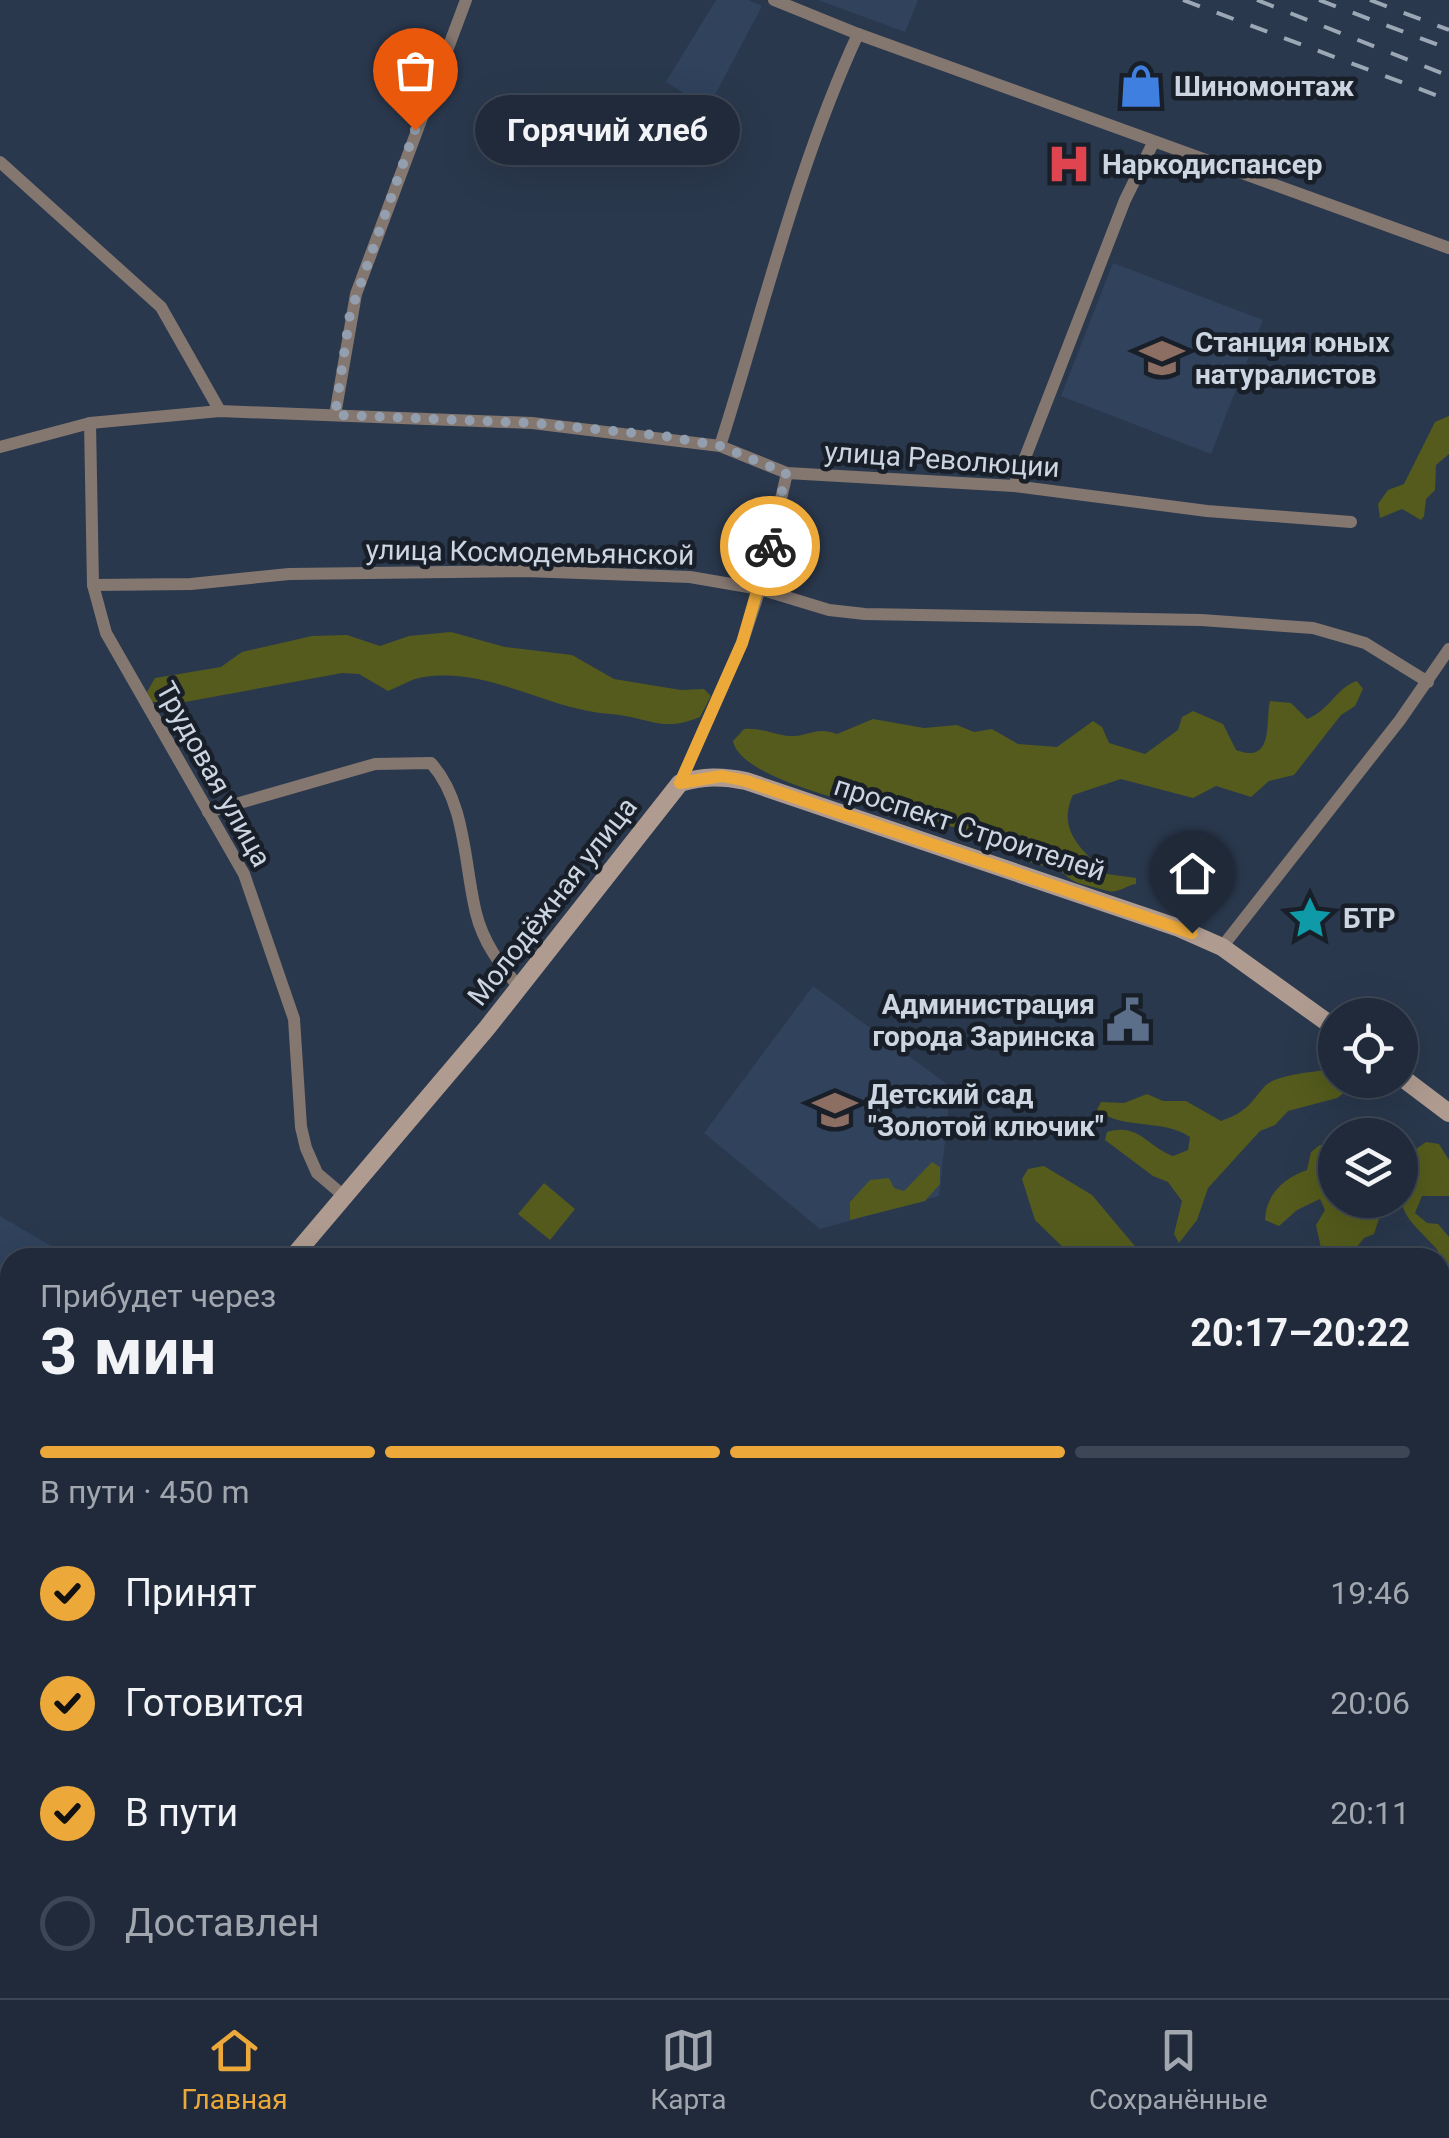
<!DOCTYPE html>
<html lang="ru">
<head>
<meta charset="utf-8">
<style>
	body { margin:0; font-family:Roboto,sans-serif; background:#283242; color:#f1f3f6; height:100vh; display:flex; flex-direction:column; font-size:38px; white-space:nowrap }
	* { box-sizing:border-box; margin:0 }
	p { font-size:32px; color:#a2a7af }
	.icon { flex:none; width:55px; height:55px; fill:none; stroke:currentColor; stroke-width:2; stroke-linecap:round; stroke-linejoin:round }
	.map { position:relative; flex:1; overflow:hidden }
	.details { position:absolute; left:0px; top:1248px; width:1450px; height:752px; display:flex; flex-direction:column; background:#202a3a; border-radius:30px 30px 0 0; box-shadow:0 10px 40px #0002,0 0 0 2px #3d4654 }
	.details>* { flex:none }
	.controls { position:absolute; left:1318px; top:998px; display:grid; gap:20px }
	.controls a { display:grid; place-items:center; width:100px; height:100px; border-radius:50%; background:#202a3a; box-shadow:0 10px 40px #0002,0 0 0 2px #3d4654; font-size:50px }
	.pin { position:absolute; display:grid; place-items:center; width:85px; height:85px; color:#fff; margin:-102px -42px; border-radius:50% 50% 50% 0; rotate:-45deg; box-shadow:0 0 10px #0007 }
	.pin .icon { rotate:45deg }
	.courier { position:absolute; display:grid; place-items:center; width:100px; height:100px; margin:-50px; border:8px solid #eca93a; border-radius:50%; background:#fff; color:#222; box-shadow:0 2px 12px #0007 }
	.bubble { position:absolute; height:70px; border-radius:35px; background:#202a3a; box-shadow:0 10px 40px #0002,0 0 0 2px #3d4654; font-size:32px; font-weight:700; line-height:70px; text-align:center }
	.head em { font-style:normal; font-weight:700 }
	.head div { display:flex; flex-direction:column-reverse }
	.head { display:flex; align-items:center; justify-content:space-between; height:170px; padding:0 40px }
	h1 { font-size:65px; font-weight:700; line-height:75px }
	.bar { display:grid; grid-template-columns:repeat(4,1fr); gap:15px 10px; align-content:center; height:120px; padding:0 40px }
	.bar i { height:12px; border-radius:8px; background:#3d4654 }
	.bar .selected { background:#eca93a }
	.bar p { grid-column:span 4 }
	ol { padding:0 40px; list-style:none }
	li { display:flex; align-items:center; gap:30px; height:110px }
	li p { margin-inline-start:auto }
	li .icon { padding:10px; border-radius:50%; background:#eca93a; color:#111; stroke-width:4 }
	li:last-child { color:#a2a7af }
	li i { width:55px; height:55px; border:5px solid #3d4654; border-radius:50% }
	.tabs { display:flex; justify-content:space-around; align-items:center; height:140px; border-top:2px solid #3d4654; background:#202a3a; font-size:28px; color:#a2a7af }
	.tabs a { display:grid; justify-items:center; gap:5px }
	.tabs .selected { color:#eca93a }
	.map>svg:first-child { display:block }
	.built { fill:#30425c }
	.green { fill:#545b1c }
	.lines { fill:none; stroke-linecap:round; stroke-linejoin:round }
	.street { stroke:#847770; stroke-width:12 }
	.secondary { stroke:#af9b90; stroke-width:18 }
	.rail { stroke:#9ca7b6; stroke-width:4; stroke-dasharray:18 18; stroke-linecap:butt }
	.done { stroke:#939eae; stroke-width:10; stroke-dasharray:0 18 }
	.route { stroke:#eca93a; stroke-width:12 }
	.labels { text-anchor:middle; stroke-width:9; stroke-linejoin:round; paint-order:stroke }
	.poi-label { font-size:28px; font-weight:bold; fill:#ccd5e2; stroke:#181f28; text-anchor:start }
	.street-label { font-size:28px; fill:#ccd5e2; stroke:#181f28 }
</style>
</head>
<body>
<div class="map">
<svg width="1449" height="1998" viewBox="0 0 1449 1998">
	<rect width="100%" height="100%" fill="#2a384d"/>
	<!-- built -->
	<g class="built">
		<polygon points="716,0 748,0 762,6 708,108 666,82"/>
		<polygon points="818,0 918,0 905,32"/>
		<polygon points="1113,263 1263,320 1211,454 1061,396"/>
		<polygon points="813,986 951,1087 939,1196 820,1229 704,1133"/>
		<polygon points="0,1216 70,1257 10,1258 10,1334 0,1329"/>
		<polygon points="1440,1499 1449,1506 1449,1974 1440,1966"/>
	</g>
	<!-- green -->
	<g class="green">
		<polygon points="1449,416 1449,454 1436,465 1435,490 1426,499 1424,516 1421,520 1402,509 1380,518 1378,504 1388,490 1404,484 1435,422"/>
		<path d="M 451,632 L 505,647 L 572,655 L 614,679 L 681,690 L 704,689 L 711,696 L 700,717 C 661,733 648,717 611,714 C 547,710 490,667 424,677 C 410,679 401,686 388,691 L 359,674 L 342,673 L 185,702 L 150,702 L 147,692 L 155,678 L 221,667 L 242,652 L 312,636 L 347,635 L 380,646 L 409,636 Z"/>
		<path d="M 1357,681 L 1363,689 L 1355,706 L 1341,715 L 1294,775 L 1269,781 L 1251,797 L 1216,786 L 1193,798 L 1121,779 L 1073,795 C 1056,830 1083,851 1107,874 L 1136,878 L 1136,884 C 1127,885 1117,894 1108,891 C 1098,888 1088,886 1078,883 C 1069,880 1062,870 1052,867 C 1044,865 1037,866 1030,862 C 1019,856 1011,843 999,839 C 951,822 742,791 733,741 L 744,729 C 762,727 778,737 795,736 C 813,734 818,727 837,734 L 873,719 L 924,728 L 957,725 L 974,732 L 992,729 L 1018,744 L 1057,747 L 1093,721 L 1102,727 L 1109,743 L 1145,754 L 1178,730 L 1182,717 L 1193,711 L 1223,724 L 1236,750 C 1275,765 1265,721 1270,701 L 1291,703 L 1307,719 C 1329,711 1337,687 1357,681 Z"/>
		<path d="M 1327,1070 L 1335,1080 L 1353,1080 L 1356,1084 L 1337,1098 L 1288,1111 L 1275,1125 L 1260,1131 L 1208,1188 L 1197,1220 L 1179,1243 L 1174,1234 L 1182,1201 L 1168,1182 L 1153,1176 L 1105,1140 L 1107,1132 C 1138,1122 1148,1147 1173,1156 L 1188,1150 L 1190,1137 C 1162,1118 1126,1131 1097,1110 L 1101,1102 L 1124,1103 L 1147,1094 L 1163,1101 L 1186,1101 L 1221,1121 C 1246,1112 1249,1105 1264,1087 C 1274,1075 1312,1072 1327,1070 Z"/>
		<path d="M 1426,1142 L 1439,1144 L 1449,1160 L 1449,1196 L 1422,1196 L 1415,1213 L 1427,1223 L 1438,1224 L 1449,1237 L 1449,1339 L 1440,1374 L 1440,1278 L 1446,1267 C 1441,1260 1440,1252 1434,1246 C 1416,1226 1398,1215 1401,1187 L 1411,1180 L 1416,1149 Z"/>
		<path d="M 1320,1145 L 1335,1145 L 1335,1200 L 1385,1200 L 1374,1234 L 1364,1238 L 1349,1257 L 1323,1257 L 1316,1225 L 1325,1210 L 1320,1199 L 1297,1210 L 1279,1226 L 1265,1220 C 1266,1194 1284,1178 1307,1170 L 1311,1152 Z"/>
		<polygon points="932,1162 940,1167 940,1184 925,1201 850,1220 850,1202 870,1180 889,1178 894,1188 904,1191"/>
		<polygon points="1044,1166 1092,1195 1144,1257 1073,1257 1035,1220 1022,1179 1028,1169"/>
		<polygon points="544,1183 575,1209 550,1240 518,1214"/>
		<polygon points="0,1816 10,1825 10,1966 0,1964"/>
	</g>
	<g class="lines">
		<!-- street -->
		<g class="street">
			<polyline points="774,0 858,34 1449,248"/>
			<polyline points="0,162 161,307 220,411"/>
			<polyline points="335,415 356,294 466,0"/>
			<polyline points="90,423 93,585 106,633 244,874 294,1019 301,1127 306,1148 317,1173 344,1196"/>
			<path d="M 720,446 C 764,308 797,166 858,34"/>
			<polyline points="0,447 90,423 220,411 532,423 720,446 787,473 1014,486 1207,511 1351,522"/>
			<polyline points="1014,486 1125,200 1153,143"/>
			<polyline points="93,585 191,584 289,574 525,571 690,577 760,589 829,610 865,614 1201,620 1313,628 1365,643 1428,682"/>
			<polyline points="680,783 742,643 760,589 787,473"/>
			<path d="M 208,812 L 375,764 L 431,763 C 466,802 464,864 476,913 C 483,942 500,965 519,987"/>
			<polyline points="1222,947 1400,720 1449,649"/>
			<polyline points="0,1369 10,1373"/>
		</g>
		<!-- secondary -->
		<g class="secondary">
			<polyline points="1400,1076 1449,1113"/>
			<path d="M 292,1258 L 487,1028 L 680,783 C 703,776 722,776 746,781 L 1179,928 L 1222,947 L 1335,1028"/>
			<polyline points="0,1625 10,1612"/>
			<polyline points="1261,1990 1266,1998"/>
		</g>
		<!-- rail -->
		<g class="rail">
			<polyline points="1183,0 1449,100"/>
			<polyline points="1257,0 1449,76"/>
			<polyline points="1319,0 1449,49"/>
			<polyline points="1370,0 1449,30"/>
		</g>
	</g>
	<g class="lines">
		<!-- done -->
		<polyline class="done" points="415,130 350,314 335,415 532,423 664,436 720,446 786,473 770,546"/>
		<!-- route -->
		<polyline class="route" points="770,546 742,643 680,783 722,776 746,781 1192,933"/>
	</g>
	<!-- icons -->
	<defs>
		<g id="shop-bare" transform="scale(3.45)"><path d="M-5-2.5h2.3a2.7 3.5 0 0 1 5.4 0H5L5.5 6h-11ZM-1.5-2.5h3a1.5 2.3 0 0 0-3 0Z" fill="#3f7fe0" stroke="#181f28" stroke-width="2.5" paint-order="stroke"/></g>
		<g id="hospital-bare" transform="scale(3.45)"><path d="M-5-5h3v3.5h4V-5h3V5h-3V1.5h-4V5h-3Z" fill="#e0444e" stroke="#181f28" stroke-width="2.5" paint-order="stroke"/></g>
		<g id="school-bare" transform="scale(3.45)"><path d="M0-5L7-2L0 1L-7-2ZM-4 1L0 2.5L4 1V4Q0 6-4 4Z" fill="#8d6e63" stroke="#181f28" stroke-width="2.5" paint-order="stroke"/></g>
		<g id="sight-bare" transform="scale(3.45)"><path d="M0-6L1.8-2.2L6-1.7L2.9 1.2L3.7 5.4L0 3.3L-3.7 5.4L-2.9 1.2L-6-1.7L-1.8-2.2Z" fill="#0f9aa8" stroke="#181f28" stroke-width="2.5" paint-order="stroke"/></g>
		<g id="civic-bare" transform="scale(3.45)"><path d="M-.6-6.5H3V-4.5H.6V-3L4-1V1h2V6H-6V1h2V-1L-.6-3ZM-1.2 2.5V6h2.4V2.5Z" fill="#5c6f8a" stroke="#181f28" stroke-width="2.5" paint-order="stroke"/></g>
	</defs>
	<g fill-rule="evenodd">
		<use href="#shop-bare" x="1141" y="86"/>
		<use href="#hospital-bare" x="1069" y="164"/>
		<use href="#school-bare" x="1162" y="358"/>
		<use href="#sight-bare" x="1310" y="918"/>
		<use href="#civic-bare" x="1128" y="1020"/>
		<use href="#school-bare" x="835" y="1110"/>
	</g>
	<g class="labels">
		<!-- poi labels -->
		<g class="poi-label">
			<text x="1174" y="96">Шиномонтаж</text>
			<text x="1102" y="174">Наркодиспансер</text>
			<text x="1195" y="352">Станция юных<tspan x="1195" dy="32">натуралистов</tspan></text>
			<text x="1343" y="928">БТР</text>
			<text x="1095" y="1014" text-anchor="end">Администрация<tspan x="1095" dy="32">города Заринска</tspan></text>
			<text x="868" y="1104">Детский сад<tspan x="868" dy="32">"Золотой ключик"</tspan></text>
		</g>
		<!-- street labels -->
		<g class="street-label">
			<text transform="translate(942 459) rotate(4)" y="10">улица Революции</text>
			<text transform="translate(530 552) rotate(1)" y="10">улица Космодемьянской</text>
			<text transform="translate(214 774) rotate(61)" y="10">Трудовая улица</text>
			<text transform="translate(970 828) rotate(18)" y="10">проспект Строителей</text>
			<text transform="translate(552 901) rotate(-52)" y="10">Молодёжная улица</text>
		</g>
	</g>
</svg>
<div class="controls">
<a><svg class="icon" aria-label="locate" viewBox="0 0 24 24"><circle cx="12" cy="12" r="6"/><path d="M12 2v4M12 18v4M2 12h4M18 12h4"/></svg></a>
<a><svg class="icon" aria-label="layers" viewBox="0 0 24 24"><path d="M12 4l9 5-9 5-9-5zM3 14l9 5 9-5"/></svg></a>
</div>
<div class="pin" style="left:415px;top:130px;background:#ea580c"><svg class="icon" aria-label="bag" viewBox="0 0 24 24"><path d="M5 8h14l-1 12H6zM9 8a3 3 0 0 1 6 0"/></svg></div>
<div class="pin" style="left:1192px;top:933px;background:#1f2937"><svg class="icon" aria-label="home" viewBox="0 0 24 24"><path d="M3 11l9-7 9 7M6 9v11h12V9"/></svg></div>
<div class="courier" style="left:770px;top:546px"><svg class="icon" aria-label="bike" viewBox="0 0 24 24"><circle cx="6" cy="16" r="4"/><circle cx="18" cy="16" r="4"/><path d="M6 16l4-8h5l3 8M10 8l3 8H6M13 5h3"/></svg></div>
<div class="bubble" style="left:475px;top:95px;width:265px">Горячий хлеб</div>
<section class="details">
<div class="head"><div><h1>3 мин</h1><p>Прибудет через</p></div><em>20:17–20:22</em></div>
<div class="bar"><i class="selected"></i><i class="selected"></i><i class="selected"></i><i></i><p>В пути · 450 m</p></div>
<ol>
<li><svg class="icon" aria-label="check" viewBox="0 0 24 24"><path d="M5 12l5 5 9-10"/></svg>Принят<p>19:46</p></li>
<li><svg class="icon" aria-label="check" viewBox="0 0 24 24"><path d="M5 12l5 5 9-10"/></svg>Готовится<p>20:06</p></li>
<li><svg class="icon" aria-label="check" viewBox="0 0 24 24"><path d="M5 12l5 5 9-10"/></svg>В пути<p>20:11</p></li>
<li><i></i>Доставлен</li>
</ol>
</section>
</div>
<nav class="tabs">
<a class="selected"><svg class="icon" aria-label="home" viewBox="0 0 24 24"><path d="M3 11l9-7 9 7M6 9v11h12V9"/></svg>Главная</a>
<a><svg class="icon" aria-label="map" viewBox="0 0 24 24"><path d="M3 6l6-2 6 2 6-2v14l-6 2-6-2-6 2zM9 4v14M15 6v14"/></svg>Карта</a>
<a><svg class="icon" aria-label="saved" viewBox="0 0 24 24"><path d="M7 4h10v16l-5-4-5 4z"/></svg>Сохранённые</a>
</nav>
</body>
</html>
